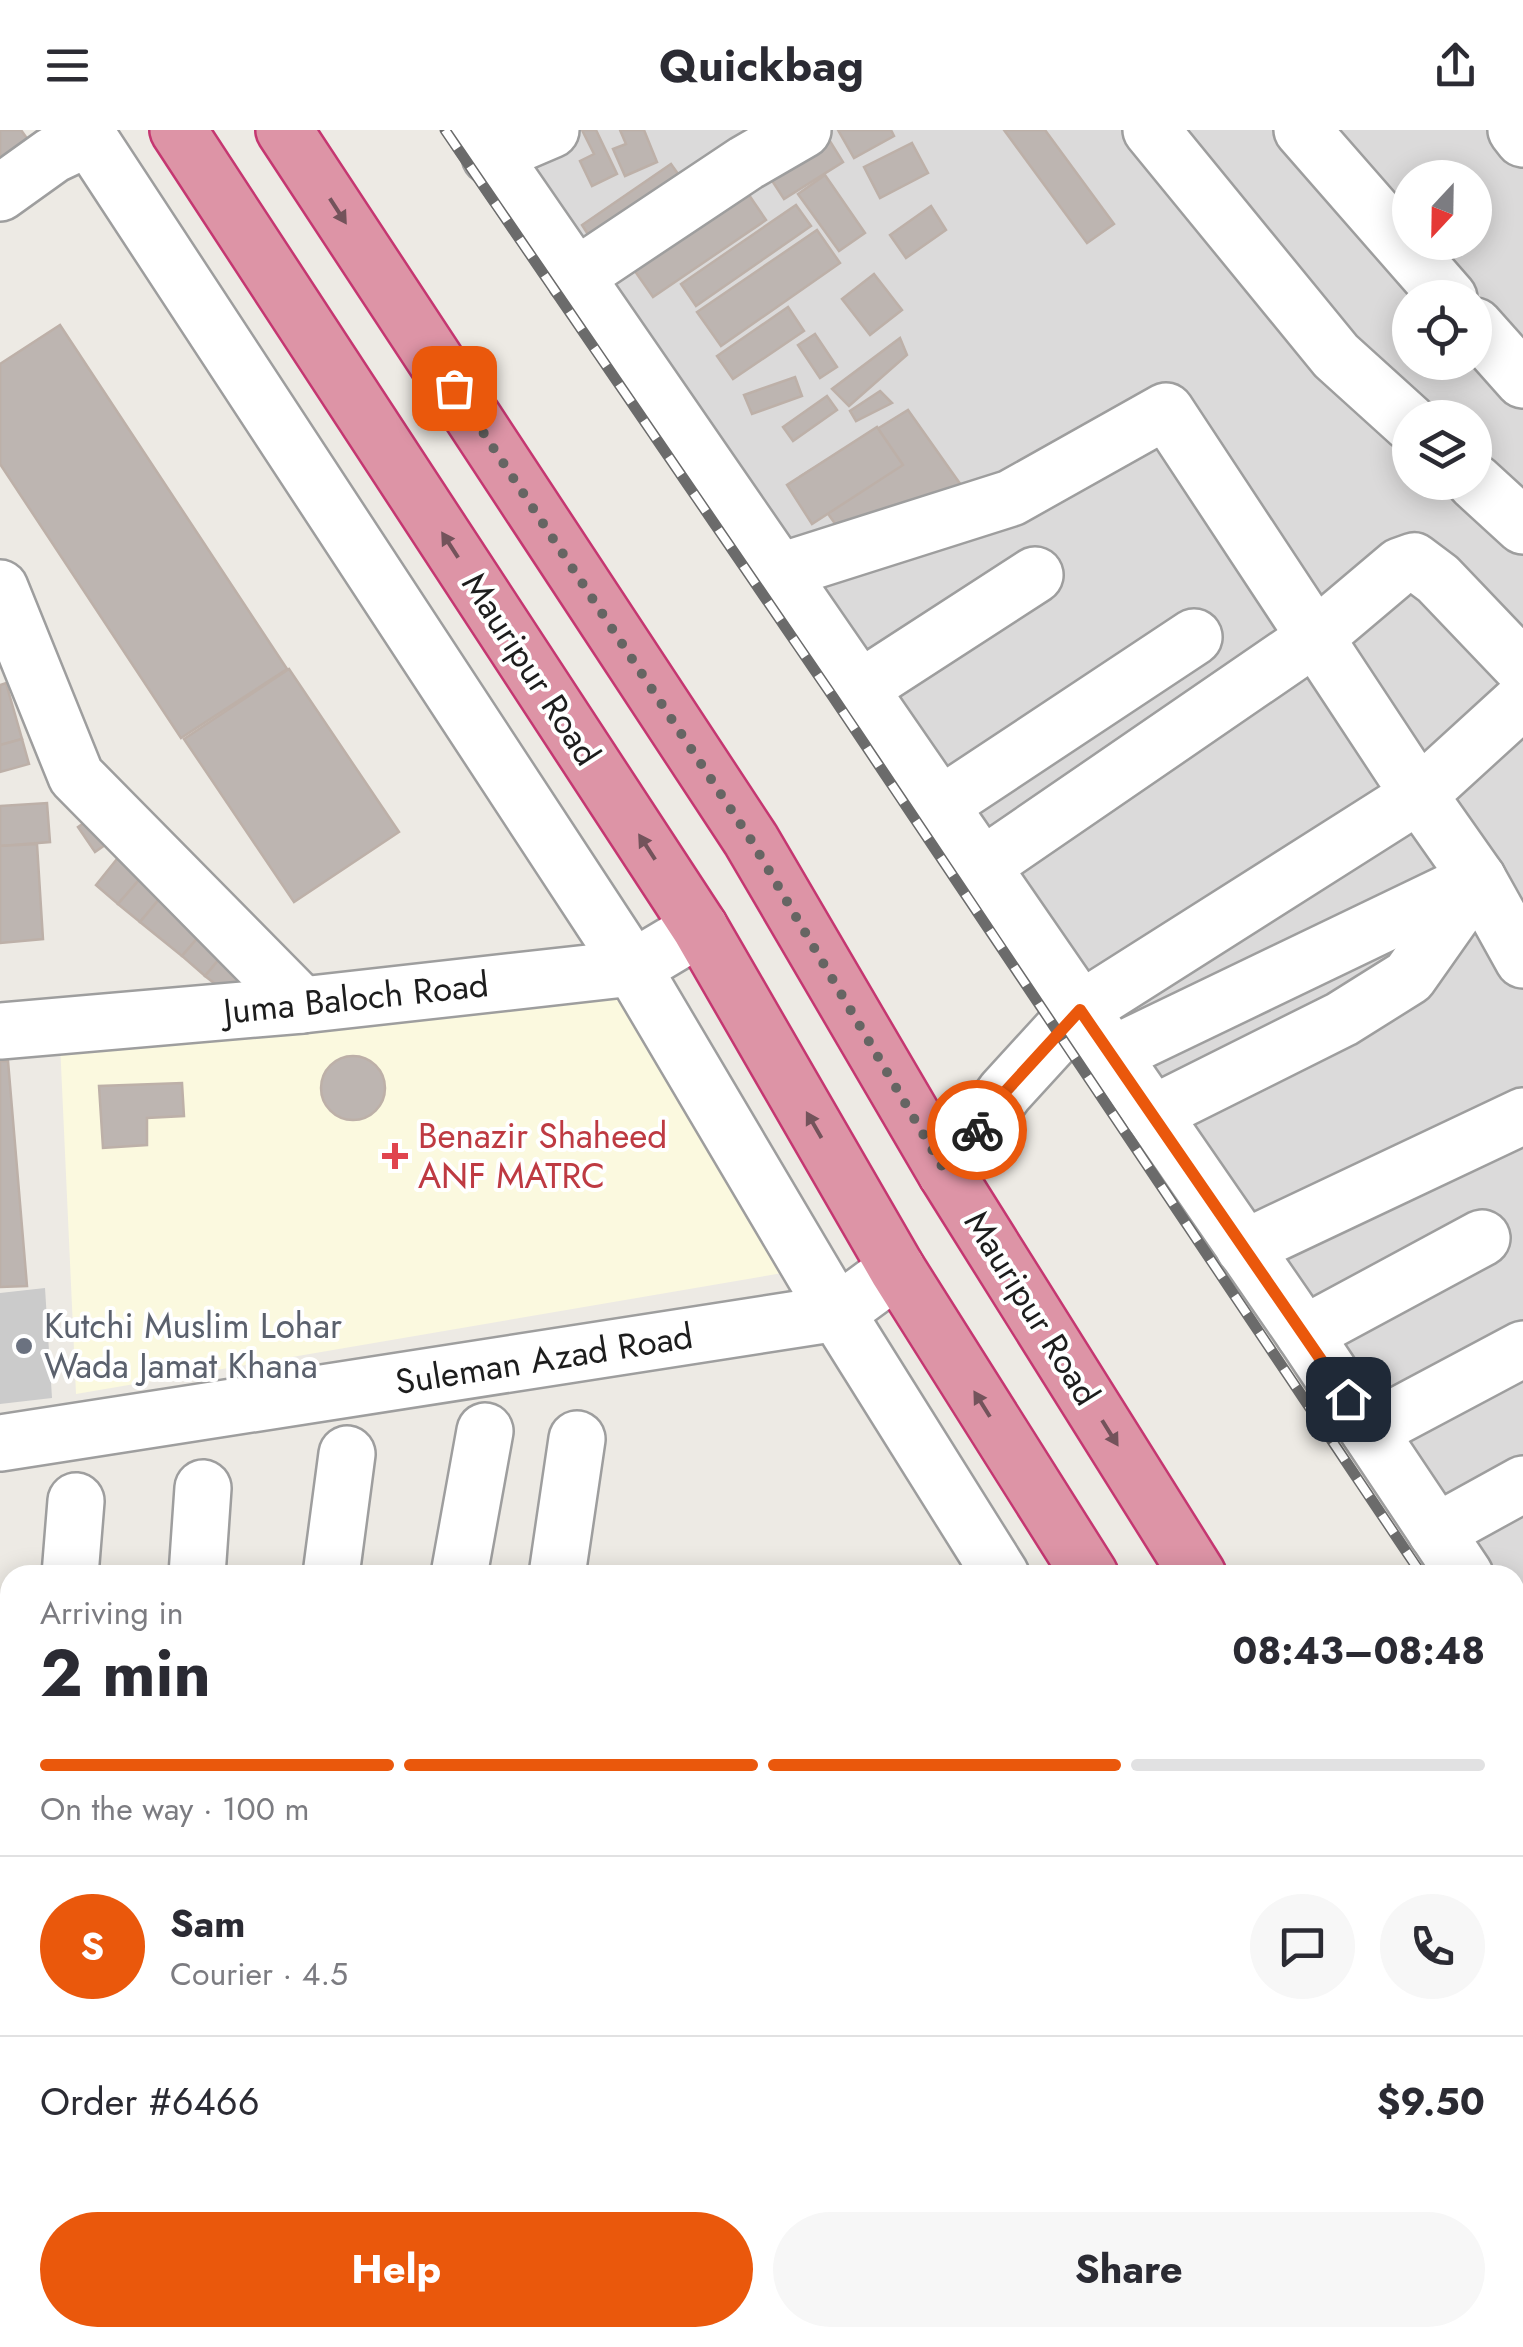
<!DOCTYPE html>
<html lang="en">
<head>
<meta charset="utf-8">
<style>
	body { margin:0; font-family:Jost,sans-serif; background:#f7f7f7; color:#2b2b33; height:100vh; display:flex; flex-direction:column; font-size:38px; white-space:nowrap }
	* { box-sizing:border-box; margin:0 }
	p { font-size:32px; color:#7c7c81 }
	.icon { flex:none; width:55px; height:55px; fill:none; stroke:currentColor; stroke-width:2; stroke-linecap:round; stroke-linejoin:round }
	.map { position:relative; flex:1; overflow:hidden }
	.sheet { position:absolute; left:0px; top:1435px; width:1525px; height:782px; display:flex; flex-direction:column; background:#fff; border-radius:30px 30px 0 0; box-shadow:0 5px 25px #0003 }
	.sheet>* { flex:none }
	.needle { width:65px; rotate:202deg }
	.fabs { position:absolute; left:1392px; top:30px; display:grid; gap:20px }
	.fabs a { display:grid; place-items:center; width:100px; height:100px; border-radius:50%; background:#fff; box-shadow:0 5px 25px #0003; font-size:50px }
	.pin { position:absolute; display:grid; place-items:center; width:85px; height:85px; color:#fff; margin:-42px; border-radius:20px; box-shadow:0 5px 15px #0006 }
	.courier { position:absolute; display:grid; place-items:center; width:100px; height:100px; margin:-50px; border:8px solid #ea580c; border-radius:50%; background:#fff; color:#222; box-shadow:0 2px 12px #0007 }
	.head em { font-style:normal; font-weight:700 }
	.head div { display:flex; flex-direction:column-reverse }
	.head { display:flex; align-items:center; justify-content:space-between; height:170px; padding:0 40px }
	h1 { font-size:65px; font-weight:700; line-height:75px }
	.bar { display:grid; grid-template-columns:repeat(4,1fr); gap:15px 10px; align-content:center; height:120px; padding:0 40px }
	.bar i { height:12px; border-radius:8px; background:#e1e1e2 }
	.bar .current { background:#ea580c }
	.bar p { grid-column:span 4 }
	.line { display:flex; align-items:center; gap:25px; padding:0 40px; border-top:2px solid #e1e1e2 }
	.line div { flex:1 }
	.round { display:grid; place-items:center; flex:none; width:105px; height:105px; border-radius:52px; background:#f7f7f7 }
	.button { display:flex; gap:20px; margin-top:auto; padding:20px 40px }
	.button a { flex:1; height:115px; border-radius:60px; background:#ea580c; color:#fff; font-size:40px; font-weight:700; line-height:115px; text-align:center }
	.button a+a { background:#f7f7f7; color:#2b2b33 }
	header { display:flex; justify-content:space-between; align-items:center; height:130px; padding:0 40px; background:#fff; font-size:45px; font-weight:700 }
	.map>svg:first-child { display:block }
	.residential { fill:#dbdada; fill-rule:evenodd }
	.education { fill:#fbf9df }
	.religious { fill:#cbcbcb }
	.building { fill:#bdb5b1; stroke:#bdb0a8; stroke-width:2.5 }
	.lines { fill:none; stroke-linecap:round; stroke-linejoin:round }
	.minor-casing { stroke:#9e9e9e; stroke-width:60 }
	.highway-casing { stroke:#c53771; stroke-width:60 }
	.minor { stroke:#fff; stroke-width:55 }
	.highway { stroke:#dd94a6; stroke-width:55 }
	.rail-casing { stroke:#6b6b6b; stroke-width:11 }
	.rail { stroke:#fff; stroke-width:8; stroke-dasharray:22; stroke-linecap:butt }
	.oneway { fill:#73535b }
	.done { stroke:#666563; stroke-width:10; stroke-dasharray:0 18 }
	.route { stroke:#ea580c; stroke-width:12 }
	.health-dot { fill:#e0444e; stroke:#fff; stroke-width:4 }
	.worship-dot { fill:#6b7280; stroke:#fff; stroke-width:4 }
	.labels { text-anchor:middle; stroke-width:8; stroke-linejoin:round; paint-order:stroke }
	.street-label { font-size:35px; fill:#1d1d1d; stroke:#fff }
	.health-label { font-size:35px; fill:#be3a42; stroke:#fff; text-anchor:start }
	.worship-label { font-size:35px; fill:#5b616d; stroke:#fff; text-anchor:start }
</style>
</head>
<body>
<header><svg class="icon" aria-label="menu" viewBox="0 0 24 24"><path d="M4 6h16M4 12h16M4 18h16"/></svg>Quickbag<svg class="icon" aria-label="share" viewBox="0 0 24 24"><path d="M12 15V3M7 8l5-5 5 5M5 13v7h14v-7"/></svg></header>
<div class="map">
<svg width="1523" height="2217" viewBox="0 0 1523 2217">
	<rect width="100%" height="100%" fill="#edeae4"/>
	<!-- residential -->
	<g class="residential">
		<path d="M 464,0 L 1523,0 L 1523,1567 L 1515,1555 L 1515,1445 L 1442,1445 ZM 1410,48 L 1475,48 L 1475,112 L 1410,112 ZM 1410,168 L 1475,168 L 1475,232 L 1410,232 ZM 1410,288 L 1475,288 L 1475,352 L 1410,352 Z"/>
		<polygon points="572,2208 972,2208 978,2217 578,2217"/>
	</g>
	<!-- education -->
	<polygon class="education" points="621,865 800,1140 76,1264 60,913"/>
	<!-- religious -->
	<polygon class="religious" points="45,1158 52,1268 0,1274 0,1163"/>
	<!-- building -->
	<g class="building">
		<polygon points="0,0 21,0 38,24 0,51"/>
		<polygon points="582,0 596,0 617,44 592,56 580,31 594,24"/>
		<polygon points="620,0 644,0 657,32 625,46 613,19 626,14"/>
		<polygon points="823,0 843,32 784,69 760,32"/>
		<polygon points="838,0 891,0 894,6 854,28"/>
		<polygon points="1004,0 1045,0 1114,94 1087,113"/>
		<polygon points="912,13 928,43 880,68 864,37"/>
		<polygon points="671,34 688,58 598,120 582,95"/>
		<polygon points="825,45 865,103 839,121 798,64"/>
		<polygon points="736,46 766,90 653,167 623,124"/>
		<polygon points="796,75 811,96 696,176 681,154"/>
		<polygon points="931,76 946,100 906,128 890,105"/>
		<polygon points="817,100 840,133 721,216 697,182"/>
		<polygon points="874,144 902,180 870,205 842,169"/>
		<polygon points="788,177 804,201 733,249 717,226"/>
		<polygon points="60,195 287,539 181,608 0,334 0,234"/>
		<polygon points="815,204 837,237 820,248 798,215"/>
		<polygon points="900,208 907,225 849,276 832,259"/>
		<polygon points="795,247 802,266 752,284 744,265"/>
		<polygon points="880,261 892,273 856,291 850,281"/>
		<polygon points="827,266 837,280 793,311 783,297"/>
		<polygon points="908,280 968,365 846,409 801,346"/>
		<polygon points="877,297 903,335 812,394 787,355"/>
		<polygon points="289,539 399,702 294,772 184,609"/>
		<polygon points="6,553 22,609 0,615 0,555"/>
		<polygon points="22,609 29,634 0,642 0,615"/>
		<polygon points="47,673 50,712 0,716 0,676"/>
		<polygon points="101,681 118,706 95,722 78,697"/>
		<polygon points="37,714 43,809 0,813 0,716"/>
		<polygon points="121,724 145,743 118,774 96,755"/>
		<polygon points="145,743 166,761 140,792 118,774"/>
		<polygon points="166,761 208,796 182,826 140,792"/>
		<polygon points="208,796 231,815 205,846 182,826"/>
		<polygon points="231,815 253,860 223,860 205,846"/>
		<circle cx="353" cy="958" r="32"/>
		<polygon points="0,931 8,931 27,1156 0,1157"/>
		<polygon points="182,953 184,986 147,988 147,1015 103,1018 99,956"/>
		<polygon points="1133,2208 1273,2208 1258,2217 1139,2217"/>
		<polygon points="1302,2208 1415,2208 1418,2213 1411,2217 1286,2217"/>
	</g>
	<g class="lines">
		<!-- minor casing -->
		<g class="minor-casing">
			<g id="minor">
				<polyline points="84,0 633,838 837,1183 1001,1445"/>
				<polyline points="475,0 1304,1204 1465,1445"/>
				<polyline points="1151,0 1336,226 1410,293"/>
				<polyline points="1302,0 1449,168"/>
				<polyline points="1516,0 1523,9"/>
				<polyline points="490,26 551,0"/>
				<polyline points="0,63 53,25 89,8"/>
				<polyline points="575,147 746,33 803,0"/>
				<polyline points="1475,196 1523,250"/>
				<polyline points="1475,352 1523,396"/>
				<polyline points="778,442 1011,368 1166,281 1419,665 1080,880 1005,962 946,1043"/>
				<polyline points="0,458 76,646 302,875"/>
				<polyline points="859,559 1035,445"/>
				<polyline points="1523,570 1419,665 1478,749 1523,830"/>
				<polyline points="939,676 1194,507"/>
				<polyline points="981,737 1316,507 1400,436 1414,431 1438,449 1523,538"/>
				<polyline points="0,901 302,875 633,838 700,798"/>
				<polyline points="1111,925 1475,750"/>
				<polyline points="1152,984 1342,889 1409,847 1478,749"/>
				<polyline points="1244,1118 1523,986"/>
				<polyline points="1304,1204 1482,1108"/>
				<polyline points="1369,1301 1523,1219"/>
				<polyline points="0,1313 837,1183 897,1139"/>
				<polyline points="1436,1402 1523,1354"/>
				<polyline points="70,1445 76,1371"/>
				<polyline points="197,1445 203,1358"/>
				<polyline points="331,1445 347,1324"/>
				<polyline points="459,1445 485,1301"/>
				<polyline points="557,1445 577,1309"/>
				<polyline points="1515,1521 1523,1533"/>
				<polyline points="0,1646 10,1648"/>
				<polyline points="10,1914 7,1937 10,1977"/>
				<polyline points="0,2093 10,2092"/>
				<polyline points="574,2208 580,2217"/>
				<polyline points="981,2208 987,2217"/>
				<polyline points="17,2217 20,2208"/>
				<polyline points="125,2217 128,2208"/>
				<polyline points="230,2217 233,2208"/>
				<polyline points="339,2217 341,2208"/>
			</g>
		</g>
		<!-- highway casing -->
		<g class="highway-casing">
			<g id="highway">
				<polyline points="178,0 700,798 897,1139 1090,1445"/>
				<polyline points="284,0 751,710 946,1043 1198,1445"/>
				<polyline points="1515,1957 1523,1970"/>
				<polyline points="1515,2119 1523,2132"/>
			</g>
		</g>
		<!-- minor -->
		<use href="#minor" class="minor"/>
		<!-- highway -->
		<use href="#highway" class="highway"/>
		<!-- rail casing -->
		<g class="rail-casing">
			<g id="rail">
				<polyline points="445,0 833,567 1422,1445"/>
				<polyline points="1515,1584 1523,1596"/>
			</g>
		</g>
		<!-- rail -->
		<use href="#rail" class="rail"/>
	</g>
	<!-- one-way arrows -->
	<defs><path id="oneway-solid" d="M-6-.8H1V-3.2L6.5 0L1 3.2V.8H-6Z" transform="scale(2.5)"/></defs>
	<g class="oneway">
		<use href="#oneway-solid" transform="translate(338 81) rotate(57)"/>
		<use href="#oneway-solid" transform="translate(450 415) rotate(-123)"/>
		<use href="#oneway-solid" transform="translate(647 717) rotate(-123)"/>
		<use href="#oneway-solid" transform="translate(814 995) rotate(-120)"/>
		<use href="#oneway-solid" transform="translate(982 1274) rotate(-122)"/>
		<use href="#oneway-solid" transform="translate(1110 1303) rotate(58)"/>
	</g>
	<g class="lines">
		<!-- done -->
		<polyline class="done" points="454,258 751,710 946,1043 977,1000"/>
		<!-- route -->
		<polyline class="route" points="977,1000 1005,962 1080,880 1348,1269"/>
	</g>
	<!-- markers -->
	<path class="health-dot" d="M390 1011h10v10h10v10h-10v10h-10v-10h-10v-10h10z"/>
	<circle class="worship-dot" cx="24" cy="1216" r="10"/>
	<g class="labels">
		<!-- street labels -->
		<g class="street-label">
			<text transform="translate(531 539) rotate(57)" y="12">Mauripur Road</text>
			<text transform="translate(356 868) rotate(-6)" y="12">Juma Baloch Road</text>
			<text transform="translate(1032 1178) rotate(58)" y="12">Mauripur Road</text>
			<text transform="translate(544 1229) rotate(-9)" y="12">Suleman Azad Road</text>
		</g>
		<!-- health labels -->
		<g class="health-label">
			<text x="418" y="1018">Benazir Shaheed<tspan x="418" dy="40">ANF MATRC</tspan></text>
		</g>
		<!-- worship labels -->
		<g class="worship-label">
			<text x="44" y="1208">Kutchi Muslim Lohar<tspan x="44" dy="40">Wada Jamat Khana</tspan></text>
		</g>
	</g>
</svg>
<div class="fabs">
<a><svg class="needle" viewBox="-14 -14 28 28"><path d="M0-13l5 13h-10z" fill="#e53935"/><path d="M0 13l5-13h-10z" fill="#7c7c81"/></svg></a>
<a><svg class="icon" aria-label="locate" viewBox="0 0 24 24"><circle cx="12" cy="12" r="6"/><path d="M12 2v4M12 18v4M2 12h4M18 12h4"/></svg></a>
<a><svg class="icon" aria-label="layers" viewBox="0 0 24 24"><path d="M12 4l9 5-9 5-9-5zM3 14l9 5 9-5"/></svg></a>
</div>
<div class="pin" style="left:454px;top:258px;background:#ea580c"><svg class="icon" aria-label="bag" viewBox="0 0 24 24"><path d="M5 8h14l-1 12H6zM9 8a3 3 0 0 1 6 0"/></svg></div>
<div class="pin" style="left:1348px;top:1269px;background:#1f2937"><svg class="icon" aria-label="home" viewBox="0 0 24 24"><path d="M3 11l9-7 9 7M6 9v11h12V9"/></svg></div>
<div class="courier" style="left:977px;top:1000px"><svg class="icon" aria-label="bike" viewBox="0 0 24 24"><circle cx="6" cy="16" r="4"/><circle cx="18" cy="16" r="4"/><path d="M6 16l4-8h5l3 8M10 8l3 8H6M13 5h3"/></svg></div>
<section class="sheet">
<div class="head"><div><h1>2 min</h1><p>Arriving in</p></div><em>08:43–08:48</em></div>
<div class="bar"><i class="current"></i><i class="current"></i><i class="current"></i><i></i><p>On the way · 100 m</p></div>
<div class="line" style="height:180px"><b class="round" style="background:#ea580c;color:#fff">S</b><div><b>Sam</b><p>Courier · 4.5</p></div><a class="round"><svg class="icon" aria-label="chat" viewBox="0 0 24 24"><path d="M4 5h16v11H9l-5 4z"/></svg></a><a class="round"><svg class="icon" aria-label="phone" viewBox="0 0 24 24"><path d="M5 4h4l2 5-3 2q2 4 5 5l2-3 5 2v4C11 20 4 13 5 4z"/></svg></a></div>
<div class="line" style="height:130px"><div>Order #6466</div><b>$9.50</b></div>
<div class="button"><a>Help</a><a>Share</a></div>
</section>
</div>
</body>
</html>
